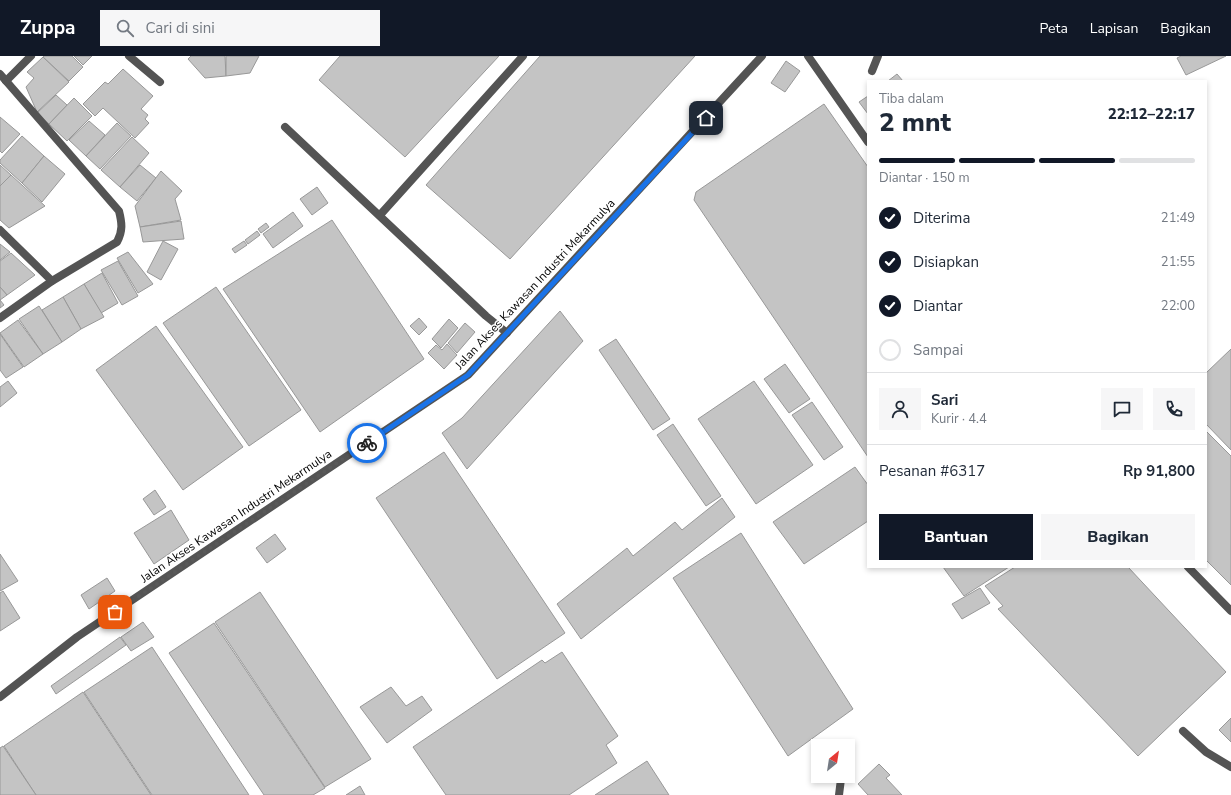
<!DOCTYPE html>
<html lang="id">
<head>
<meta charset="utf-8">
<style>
	body { margin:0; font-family:"Nunito Sans",sans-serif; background:#f6f6f7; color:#1f2937; height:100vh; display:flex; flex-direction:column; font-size:15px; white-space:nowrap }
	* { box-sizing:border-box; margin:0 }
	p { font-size:13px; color:#747a83 }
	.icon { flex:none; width:22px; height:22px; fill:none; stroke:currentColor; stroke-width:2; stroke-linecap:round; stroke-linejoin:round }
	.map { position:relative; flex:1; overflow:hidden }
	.drawer { position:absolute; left:867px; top:24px; width:340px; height:488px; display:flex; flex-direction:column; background:#fff; border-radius:0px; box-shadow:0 2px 6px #0003 }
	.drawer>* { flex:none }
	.needle { width:26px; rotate:30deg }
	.fabs { position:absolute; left:811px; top:683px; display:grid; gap:8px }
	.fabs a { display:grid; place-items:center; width:44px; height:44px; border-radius:0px; background:#fff; box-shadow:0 2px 6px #0003; font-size:20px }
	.pin { position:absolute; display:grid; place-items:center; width:34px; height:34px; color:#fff; margin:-17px; border-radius:8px; box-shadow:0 2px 6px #0006 }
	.courier { position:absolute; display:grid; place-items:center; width:40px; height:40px; margin:-20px; border:3px solid #1a73e8; border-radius:50%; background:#fff; color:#222; box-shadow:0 1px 5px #0007 }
	.summary em { font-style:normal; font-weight:800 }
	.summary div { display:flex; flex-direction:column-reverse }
	.summary { display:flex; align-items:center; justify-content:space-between; height:68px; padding:0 12px }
	h1 { font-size:26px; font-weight:800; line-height:30px }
	.bar { display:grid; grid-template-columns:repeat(4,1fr); gap:6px 4px; align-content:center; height:48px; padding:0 12px }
	.bar i { height:5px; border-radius:3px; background:#e0e1e3 }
	.bar .current { background:#111827 }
	.bar p { grid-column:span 4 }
	.line { display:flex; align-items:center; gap:10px; padding:0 12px; border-top:1px solid #e0e1e3 }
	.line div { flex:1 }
	.round { display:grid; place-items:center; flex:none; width:42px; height:42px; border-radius:0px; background:#f6f6f7 }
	ol { padding:0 12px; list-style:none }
	li { display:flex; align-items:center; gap:12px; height:44px }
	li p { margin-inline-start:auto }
	li .icon { padding:4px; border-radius:50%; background:#111827; color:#fff; stroke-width:4 }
	li:last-child { color:#747a83 }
	li i { width:22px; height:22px; border:2px solid #e0e1e3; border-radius:50% }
	.primary-button { display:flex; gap:8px; margin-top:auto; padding:8px 12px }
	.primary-button a { flex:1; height:46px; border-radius:0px; background:#111827; color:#fff; font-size:16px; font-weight:800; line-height:46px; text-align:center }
	.primary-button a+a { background:#f6f6f7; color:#1f2937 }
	header { display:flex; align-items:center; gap:24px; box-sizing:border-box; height:56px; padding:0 20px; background:#111827; color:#fff }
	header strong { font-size:19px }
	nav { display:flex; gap:22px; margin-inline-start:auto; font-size:14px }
	.search { width:280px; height:36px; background:#f6f6f7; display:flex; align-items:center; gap:10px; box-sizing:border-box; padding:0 14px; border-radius:0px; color:#747a83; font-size:15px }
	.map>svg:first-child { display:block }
	.building { fill:#c4c4c4; stroke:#989898 }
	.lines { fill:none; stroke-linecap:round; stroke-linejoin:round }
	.lane { stroke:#545454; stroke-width:8 }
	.street { stroke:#545454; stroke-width:8 }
	.done { stroke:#595959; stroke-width:4; stroke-dasharray:0 7.2 }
	.route { stroke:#1a73e8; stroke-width:5 }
	.labels { text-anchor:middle; stroke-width:3; stroke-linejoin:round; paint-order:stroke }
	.street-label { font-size:12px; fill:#000; stroke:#fff }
</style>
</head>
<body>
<header>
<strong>Zuppa</strong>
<div class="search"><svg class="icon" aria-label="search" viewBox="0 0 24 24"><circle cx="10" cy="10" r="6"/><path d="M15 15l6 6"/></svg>Cari di sini</div>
<nav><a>Peta</a><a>Lapisan</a><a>Bagikan</a></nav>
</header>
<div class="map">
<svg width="1231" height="739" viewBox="0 0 1231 739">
	<rect width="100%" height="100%" fill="#fff"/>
	<!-- building -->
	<g class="building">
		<polygon points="44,0 72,0 83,11 69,25 43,1"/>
		<polygon points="74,0 92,0 83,9"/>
		<polygon points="191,0 225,0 226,20 205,22 188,3"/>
		<polygon points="226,0 259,0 250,17 226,20"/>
		<polygon points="340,0 499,0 405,101 319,24"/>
		<polygon points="540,0 695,0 510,203 426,129"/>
		<polygon points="1181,0 1226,0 1186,19 1177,2"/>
		<polygon points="43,1 69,26 37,56 26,31 34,22 27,16"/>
		<polygon points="786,5 800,15 785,36 771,27"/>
		<polygon points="123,13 153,40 141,53 148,59 145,63 149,67 135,82 103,52 95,60 83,48 105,26 108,28"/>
		<polygon points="897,18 903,25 888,25"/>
		<polygon points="56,39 67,49 49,68 37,57"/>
		<polygon points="868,40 868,58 859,46"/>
		<polygon points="74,42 92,60 67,85 49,68"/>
		<polygon points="824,48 868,111 868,401 694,144 696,136"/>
		<polygon points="0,61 20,78 2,97 0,95"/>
		<polygon points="89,65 105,79 86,100 69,84"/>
		<polygon points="117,67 131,80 100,113 86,100"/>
		<polygon points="22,80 44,100 22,127 0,107 0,104"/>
		<polygon points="132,81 149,97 120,131 101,114"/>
		<polygon points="44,100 65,118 42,146 22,127"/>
		<polygon points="0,109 11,119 0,130"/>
		<polygon points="140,109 156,122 137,145 120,131"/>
		<polygon points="161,115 182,135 175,143 181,164 140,171 135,150"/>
		<polygon points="11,119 45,150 9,172 0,164 0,130"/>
		<polygon points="317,131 328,147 312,159 300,143"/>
		<polygon points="293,156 303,170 273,192 263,178"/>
		<polygon points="332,164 424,303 320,376 223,233"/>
		<polygon points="181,165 184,183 143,186 140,171"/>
		<polygon points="266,167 269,171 261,177 258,173"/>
		<polygon points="257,175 260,179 248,188 245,184"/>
		<polygon points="163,185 178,193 161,224 147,216"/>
		<polygon points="244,185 247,189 235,197 232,193"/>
		<polygon points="0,188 10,196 0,204"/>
		<polygon points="128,196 153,228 138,237 117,202"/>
		<polygon points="11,197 35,219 7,239 0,231 0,205"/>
		<polygon points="118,205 138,240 122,249 101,214"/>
		<polygon points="102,217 118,247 101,257 84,228"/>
		<polygon points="84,228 104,261 81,273 63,241"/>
		<polygon points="0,231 7,239 0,244 4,249 0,252"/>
		<polygon points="216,231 301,354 249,390 163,267"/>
		<polygon points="63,241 81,273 62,286 42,254"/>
		<polygon points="39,250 62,286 43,298 19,263"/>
		<polygon points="560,255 583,285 467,413 442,377 462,362"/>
		<polygon points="419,262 427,271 419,279 410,270"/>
		<polygon points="449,263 458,272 441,292 432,283"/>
		<polygon points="18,264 43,298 24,311 0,277"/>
		<polygon points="465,267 475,276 457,297 448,287"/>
		<polygon points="156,270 243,391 183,434 96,314"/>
		<polygon points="0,278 23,311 6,322 0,314"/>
		<polygon points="616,283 670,363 653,374 599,294"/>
		<polygon points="447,288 457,299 444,313 428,297 436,289 442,294"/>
		<polygon points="1231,293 1231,394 1206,368 1206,317"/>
		<polygon points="785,308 810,343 789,357 764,323"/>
		<polygon points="8,325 17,337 0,351 0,331"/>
		<polygon points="754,325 813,409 756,448 698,363"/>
		<polygon points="812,346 843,391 824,404 792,359"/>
		<polygon points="673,368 721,440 706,450 657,379"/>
		<polygon points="1206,375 1231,400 1231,529 1206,504"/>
		<polygon points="444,396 565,577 497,623 376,442"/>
		<polygon points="855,411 868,429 868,465 804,508 773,466"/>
		<polygon points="155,434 166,451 154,459 143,443"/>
		<polygon points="722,442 735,461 581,583 557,548 627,492 633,500 675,466 682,474"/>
		<polygon points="171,454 189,484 154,508 134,477"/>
		<polygon points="741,477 853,653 788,700 673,522"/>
		<polygon points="275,478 286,493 267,507 256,492"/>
		<polygon points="0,498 18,525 0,535"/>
		<polygon points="943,511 1009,511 964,540"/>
		<polygon points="1015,511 1128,511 1226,616 1138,700 998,553 1003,550 985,530"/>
		<polygon points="107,522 115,535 89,553 81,539"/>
		<polygon points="980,532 990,547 962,563 952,548"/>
		<polygon points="3,535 20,562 0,575 0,537"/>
		<polygon points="260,536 371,703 325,731 215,566"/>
		<polygon points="143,566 154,581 131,595 121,581"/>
		<polygon points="214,567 325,732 313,739 264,739 169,597"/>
		<polygon points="120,581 126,589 56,638 51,630"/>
		<polygon points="152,591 249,739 152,739 84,636"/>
		<polygon points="562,596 618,680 606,689 617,707 569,739 446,739 413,691 542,604 545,607"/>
		<polygon points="391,631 406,650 422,640 432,654 387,687 360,651"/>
		<polygon points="83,636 151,739 36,739 4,690"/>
		<polygon points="1231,662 1231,686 1219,674"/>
		<polygon points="3,690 36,739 0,739 0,692"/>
		<polygon points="647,705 669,739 595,739"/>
		<polygon points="879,708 890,719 886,722 902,739 868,739 858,728"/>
		<polygon points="360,730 365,739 346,739"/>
	</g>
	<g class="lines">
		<!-- lane -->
		<g class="lane">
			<polyline points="808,0 868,86"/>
			<polyline points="872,15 878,0"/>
			<polyline points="285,71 486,260 507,277"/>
			<polyline points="380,159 523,0"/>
			<polyline points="1188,511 1231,555"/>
			<polyline points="1183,675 1206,696 1231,711"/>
			<polyline points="839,739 841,723"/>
		</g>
		<!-- street -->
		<g class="street">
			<polyline points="129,0 160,26"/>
			<path d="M 0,18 L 119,155 C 122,167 123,175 117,186 L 52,225 L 0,262"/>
			<polyline points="6,25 31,0"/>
			<polyline points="0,174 52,225"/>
			<polyline points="0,641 77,581 468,319 762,0"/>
		</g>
	</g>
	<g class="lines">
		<!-- done -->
		<polyline class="done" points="115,556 367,387"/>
		<!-- route -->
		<polyline class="route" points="367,387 468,319 706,62"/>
	</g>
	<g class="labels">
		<!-- street labels -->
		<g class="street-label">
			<text transform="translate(535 228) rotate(-47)" y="4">Jalan Akses Kawasan Industri Mekarmulya</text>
			<text transform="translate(236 460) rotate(-34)" y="4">Jalan Akses Kawasan Industri Mekarmulya</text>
		</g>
	</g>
</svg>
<div class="fabs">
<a><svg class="needle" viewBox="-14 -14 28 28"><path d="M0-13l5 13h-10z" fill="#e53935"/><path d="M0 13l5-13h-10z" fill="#747a83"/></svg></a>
</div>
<div class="pin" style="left:115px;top:556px;background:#ea580c"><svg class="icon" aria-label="bag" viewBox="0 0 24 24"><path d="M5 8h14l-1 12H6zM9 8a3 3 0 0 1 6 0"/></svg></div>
<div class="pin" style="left:706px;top:62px;background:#1f2937"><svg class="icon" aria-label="home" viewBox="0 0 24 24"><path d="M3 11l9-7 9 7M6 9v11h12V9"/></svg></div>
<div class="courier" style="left:367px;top:387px"><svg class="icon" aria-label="bike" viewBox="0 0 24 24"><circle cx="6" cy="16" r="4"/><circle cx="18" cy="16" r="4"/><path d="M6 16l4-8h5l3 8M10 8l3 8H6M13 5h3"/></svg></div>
<section class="drawer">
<div class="summary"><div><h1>2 mnt</h1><p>Tiba dalam</p></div><em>22:12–22:17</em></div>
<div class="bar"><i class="current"></i><i class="current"></i><i class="current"></i><i></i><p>Diantar · 150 m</p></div>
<ol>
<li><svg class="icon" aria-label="check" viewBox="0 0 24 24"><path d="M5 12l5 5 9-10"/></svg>Diterima<p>21:49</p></li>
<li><svg class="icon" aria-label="check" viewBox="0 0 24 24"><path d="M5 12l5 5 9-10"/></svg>Disiapkan<p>21:55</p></li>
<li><svg class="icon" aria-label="check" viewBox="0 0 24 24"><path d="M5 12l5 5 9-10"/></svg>Diantar<p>22:00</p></li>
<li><i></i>Sampai</li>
</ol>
<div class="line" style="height:72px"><a class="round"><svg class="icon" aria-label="person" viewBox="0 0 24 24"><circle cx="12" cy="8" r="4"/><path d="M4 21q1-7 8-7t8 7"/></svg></a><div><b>Sari</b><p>Kurir · 4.4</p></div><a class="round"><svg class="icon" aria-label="chat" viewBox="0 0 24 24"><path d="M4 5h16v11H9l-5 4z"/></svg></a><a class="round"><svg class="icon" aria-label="phone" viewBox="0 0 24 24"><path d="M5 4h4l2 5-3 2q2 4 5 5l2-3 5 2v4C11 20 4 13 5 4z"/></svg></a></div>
<div class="line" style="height:52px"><div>Pesanan #6317</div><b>Rp 91,800</b></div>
<div class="primary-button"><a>Bantuan</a><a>Bagikan</a></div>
</section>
</div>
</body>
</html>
